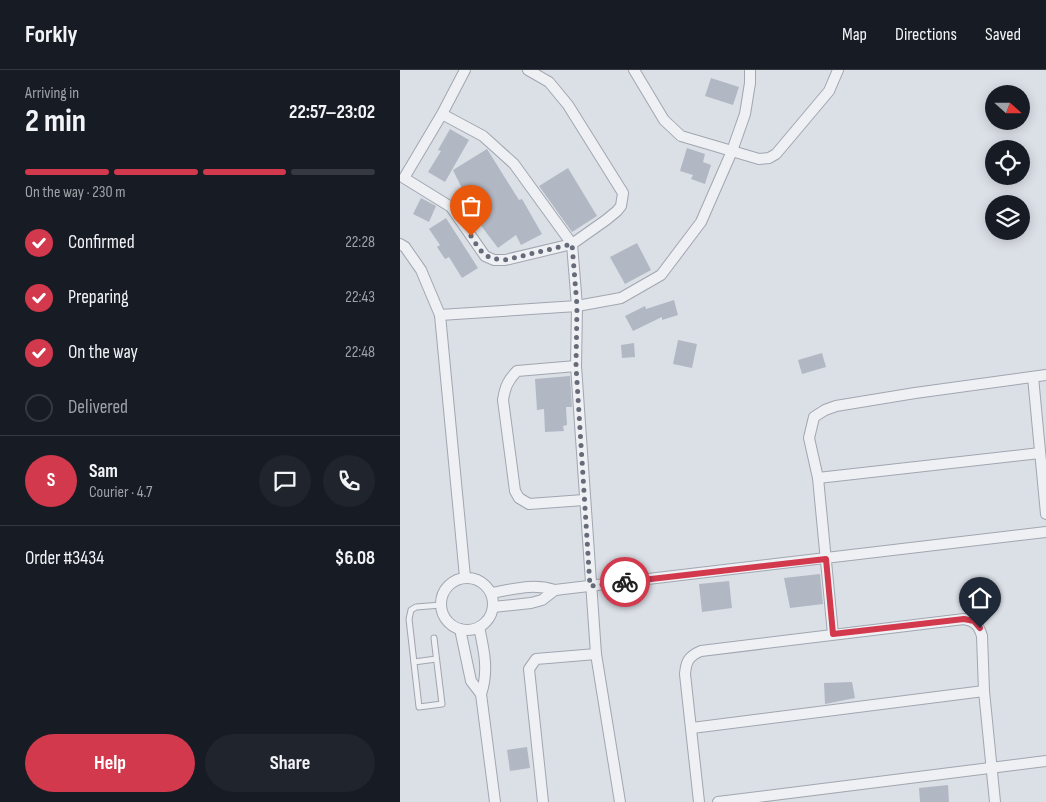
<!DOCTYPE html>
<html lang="en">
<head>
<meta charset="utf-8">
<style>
	body { margin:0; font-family:"Sofia Sans Condensed",sans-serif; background:#20242c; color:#f1f3f6; height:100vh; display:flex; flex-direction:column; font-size:19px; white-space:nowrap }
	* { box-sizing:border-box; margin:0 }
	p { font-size:16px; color:#9ea1a6 }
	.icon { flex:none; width:28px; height:28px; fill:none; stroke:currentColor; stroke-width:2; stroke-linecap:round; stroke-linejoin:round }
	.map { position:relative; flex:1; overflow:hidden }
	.side { display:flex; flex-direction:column; background:#171b24; width:400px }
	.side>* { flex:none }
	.needle { width:32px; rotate:111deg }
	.controls { position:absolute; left:585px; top:15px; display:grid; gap:10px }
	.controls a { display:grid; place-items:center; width:45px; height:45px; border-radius:50%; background:#171b24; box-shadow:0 2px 12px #0003; font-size:25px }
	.pin { position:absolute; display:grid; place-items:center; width:42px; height:42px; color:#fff; margin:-51px -21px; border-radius:50% 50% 50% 0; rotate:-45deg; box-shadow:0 0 5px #0007 }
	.pin .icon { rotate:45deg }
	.courier { position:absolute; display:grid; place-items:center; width:50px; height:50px; margin:-25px; border:4px solid #d2394d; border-radius:50%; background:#fff; color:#222; box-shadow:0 1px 6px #0007 }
	.overview em { font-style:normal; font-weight:700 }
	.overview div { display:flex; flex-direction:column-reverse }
	.overview { display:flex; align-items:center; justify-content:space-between; height:85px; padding:0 25px }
	h1 { font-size:32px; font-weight:700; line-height:38px }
	.bar { display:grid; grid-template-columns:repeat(4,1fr); gap:8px 5px; align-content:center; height:60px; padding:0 25px }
	.bar i { height:6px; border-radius:4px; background:#363941 }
	.bar .active { background:#d2394d }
	.bar p { grid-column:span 4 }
	.line { display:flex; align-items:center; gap:12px; padding:0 25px; border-top:1px solid #363941 }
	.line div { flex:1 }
	.round { display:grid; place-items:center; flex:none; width:52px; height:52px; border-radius:26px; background:#20242c }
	ol { padding:0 25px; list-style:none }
	li { display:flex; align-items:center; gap:15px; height:55px }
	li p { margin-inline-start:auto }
	li .icon { padding:5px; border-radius:50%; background:#d2394d; color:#fff; stroke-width:4 }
	li:last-child { color:#9ea1a6 }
	li i { width:28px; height:28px; border:2px solid #363941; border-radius:50% }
	.button { display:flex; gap:10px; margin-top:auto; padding:10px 25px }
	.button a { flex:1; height:58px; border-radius:30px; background:#d2394d; color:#fff; font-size:20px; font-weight:700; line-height:58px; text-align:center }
	.button a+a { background:#20242c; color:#f1f3f6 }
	header { display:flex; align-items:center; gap:30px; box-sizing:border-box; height:70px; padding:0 25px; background:#171b24; border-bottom:1px solid #363941 }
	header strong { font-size:24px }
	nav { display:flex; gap:28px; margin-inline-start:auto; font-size:18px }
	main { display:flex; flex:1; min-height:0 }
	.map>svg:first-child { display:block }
	.building { fill:#b2b8c3 }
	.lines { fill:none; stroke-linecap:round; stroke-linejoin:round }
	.service-casing { stroke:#a1a6b0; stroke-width:7 }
	.minor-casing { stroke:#a1a6b0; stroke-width:12 }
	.service { stroke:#eef0f4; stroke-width:5 }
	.minor { stroke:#eef0f4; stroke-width:10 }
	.done { stroke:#656b78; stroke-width:5; stroke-dasharray:0 9 }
	.route { stroke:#d2394d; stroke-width:6 }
</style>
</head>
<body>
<header>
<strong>Forkly</strong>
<nav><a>Map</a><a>Directions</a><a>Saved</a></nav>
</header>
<main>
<section class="side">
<div class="overview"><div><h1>2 min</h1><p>Arriving in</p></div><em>22:57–23:02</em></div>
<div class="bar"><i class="active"></i><i class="active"></i><i class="active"></i><i></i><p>On the way · 230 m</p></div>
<ol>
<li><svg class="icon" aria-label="check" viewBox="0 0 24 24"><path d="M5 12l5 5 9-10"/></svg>Confirmed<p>22:28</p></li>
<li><svg class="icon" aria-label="check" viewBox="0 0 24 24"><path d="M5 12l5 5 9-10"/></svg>Preparing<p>22:43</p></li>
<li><svg class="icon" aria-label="check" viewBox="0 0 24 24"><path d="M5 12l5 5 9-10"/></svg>On the way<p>22:48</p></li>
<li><i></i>Delivered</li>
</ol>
<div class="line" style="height:90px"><b class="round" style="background:#d2394d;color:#fff">S</b><div><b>Sam</b><p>Courier · 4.7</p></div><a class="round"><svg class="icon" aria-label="chat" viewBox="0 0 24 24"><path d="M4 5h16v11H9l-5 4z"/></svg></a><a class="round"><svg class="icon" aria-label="phone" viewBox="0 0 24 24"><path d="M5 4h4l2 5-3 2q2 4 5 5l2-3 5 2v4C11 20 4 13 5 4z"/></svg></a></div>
<div class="line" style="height:65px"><div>Order #3434</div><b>$6.08</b></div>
<div class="button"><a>Help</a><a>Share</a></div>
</section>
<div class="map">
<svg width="646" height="732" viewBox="0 0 646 732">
	<rect width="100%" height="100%" fill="#dbdfe6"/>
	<!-- building -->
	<g class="building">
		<polygon points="311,8 339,17 333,35 305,26"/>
		<polygon points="50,59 69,70 45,112 28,102 41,81 38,80"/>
		<polygon points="287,78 305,84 303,92 311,95 305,114 291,109 293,105 280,101"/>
		<polygon points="87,79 119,130 122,129 142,164 121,175 116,165 98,178 79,153 53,100"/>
		<polygon points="168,98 197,146 172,162 139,116"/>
		<polygon points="21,128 36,136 29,152 13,144"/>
		<polygon points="46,148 78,198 62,208 49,187 45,189 37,177 40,175 29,159"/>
		<polygon points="237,173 251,200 225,214 210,187"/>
		<polygon points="274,230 278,245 262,250 262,247 233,261 225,246 245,236 246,239"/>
		<polygon points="278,270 297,274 292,298 273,294"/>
		<polygon points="234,273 235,287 222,288 221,275"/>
		<polygon points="422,283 426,297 402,304 398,290"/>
		<polygon points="170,306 172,337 166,337 167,355 163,356 164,361 145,362 144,339 137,340 135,309"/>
		<polygon points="420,504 423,534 390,538 384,508"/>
		<polygon points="329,511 332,538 302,542 299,514"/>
		<polygon points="452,612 455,628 425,634 424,613"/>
		<polygon points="127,677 130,698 110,701 107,680"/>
		<polygon points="548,715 549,732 520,732 519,718"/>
	</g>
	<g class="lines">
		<!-- service casing -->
		<g class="service-casing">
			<g id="service">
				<polyline points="34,568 42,634 19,637 9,549 11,540 16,537 41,535"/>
				<polyline points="14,592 36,589"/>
			</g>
		</g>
		<!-- minor casing -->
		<g class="minor-casing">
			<g id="minor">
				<polyline points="65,0 42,44 4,108 51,137 85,186 94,190 105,190 172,174 206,150 217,141 221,136 223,123 168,35 149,12 128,0"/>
				<polyline points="234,0 264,50 281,66 359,89 369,88 376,84 429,21 438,0"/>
				<polyline points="42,44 83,66 114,94 172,174 177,236 176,296 196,584 220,732"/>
				<polyline points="0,174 5,177 21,200 40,245 65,507"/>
				<polyline points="40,245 177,236 221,228 261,205 301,152 332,81 345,44 350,13 350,0"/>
				<path d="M 176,296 L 117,301 C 108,310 105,317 103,330 L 115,421 L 119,428 L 129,434 L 184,430"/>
				<polyline points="633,307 646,444"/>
				<polyline points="418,408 640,383"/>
				<circle cx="67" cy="534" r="26"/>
				<path d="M 91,523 C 115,519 132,513 155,520 L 646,462"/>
				<polyline points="93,537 131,533 142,530 155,520"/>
				<path d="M 79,557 C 84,580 89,601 81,624 L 95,732"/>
				<polyline points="60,559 71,611 81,624"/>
				<polyline points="433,564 418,408 409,368 414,347 425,340 436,336 515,323 646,305"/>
				<polyline points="292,658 584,621"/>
				<polyline points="143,732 129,599 136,589 196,584"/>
				<path d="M 299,732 L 285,604 C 286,591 289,586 301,581 L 564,549 C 575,551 579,556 582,566 L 584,621 L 595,732"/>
				<polyline points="318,732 646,691"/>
			</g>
		</g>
		<!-- service -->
		<use href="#service" class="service"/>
		<!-- minor -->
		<use href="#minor" class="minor"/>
	</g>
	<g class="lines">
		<!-- done -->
		<path class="done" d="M 71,166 C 81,182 84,189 105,190 L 172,174 L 177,236 L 176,296 L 190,516 L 225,512"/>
		<!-- route -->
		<polyline class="route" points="225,512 426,489 433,564 564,549 574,551 580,558"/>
	</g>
</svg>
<div class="controls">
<a><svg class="needle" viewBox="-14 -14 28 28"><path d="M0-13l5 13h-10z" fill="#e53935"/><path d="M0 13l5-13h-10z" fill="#9ea1a6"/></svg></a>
<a><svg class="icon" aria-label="locate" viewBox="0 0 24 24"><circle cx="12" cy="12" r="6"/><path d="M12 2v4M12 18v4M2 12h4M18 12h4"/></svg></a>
<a><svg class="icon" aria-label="layers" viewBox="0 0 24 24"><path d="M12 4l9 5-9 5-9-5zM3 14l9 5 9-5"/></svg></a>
</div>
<div class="pin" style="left:71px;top:166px;background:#ea580c"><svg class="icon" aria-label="bag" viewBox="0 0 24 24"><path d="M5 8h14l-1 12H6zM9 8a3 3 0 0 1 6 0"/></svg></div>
<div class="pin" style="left:580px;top:558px;background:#1f2937"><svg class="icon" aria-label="home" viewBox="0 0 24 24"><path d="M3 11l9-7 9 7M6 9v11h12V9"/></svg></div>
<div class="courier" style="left:225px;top:512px"><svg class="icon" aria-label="bike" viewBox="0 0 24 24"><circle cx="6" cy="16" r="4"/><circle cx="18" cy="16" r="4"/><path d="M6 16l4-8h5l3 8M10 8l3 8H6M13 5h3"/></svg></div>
</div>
</main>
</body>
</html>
